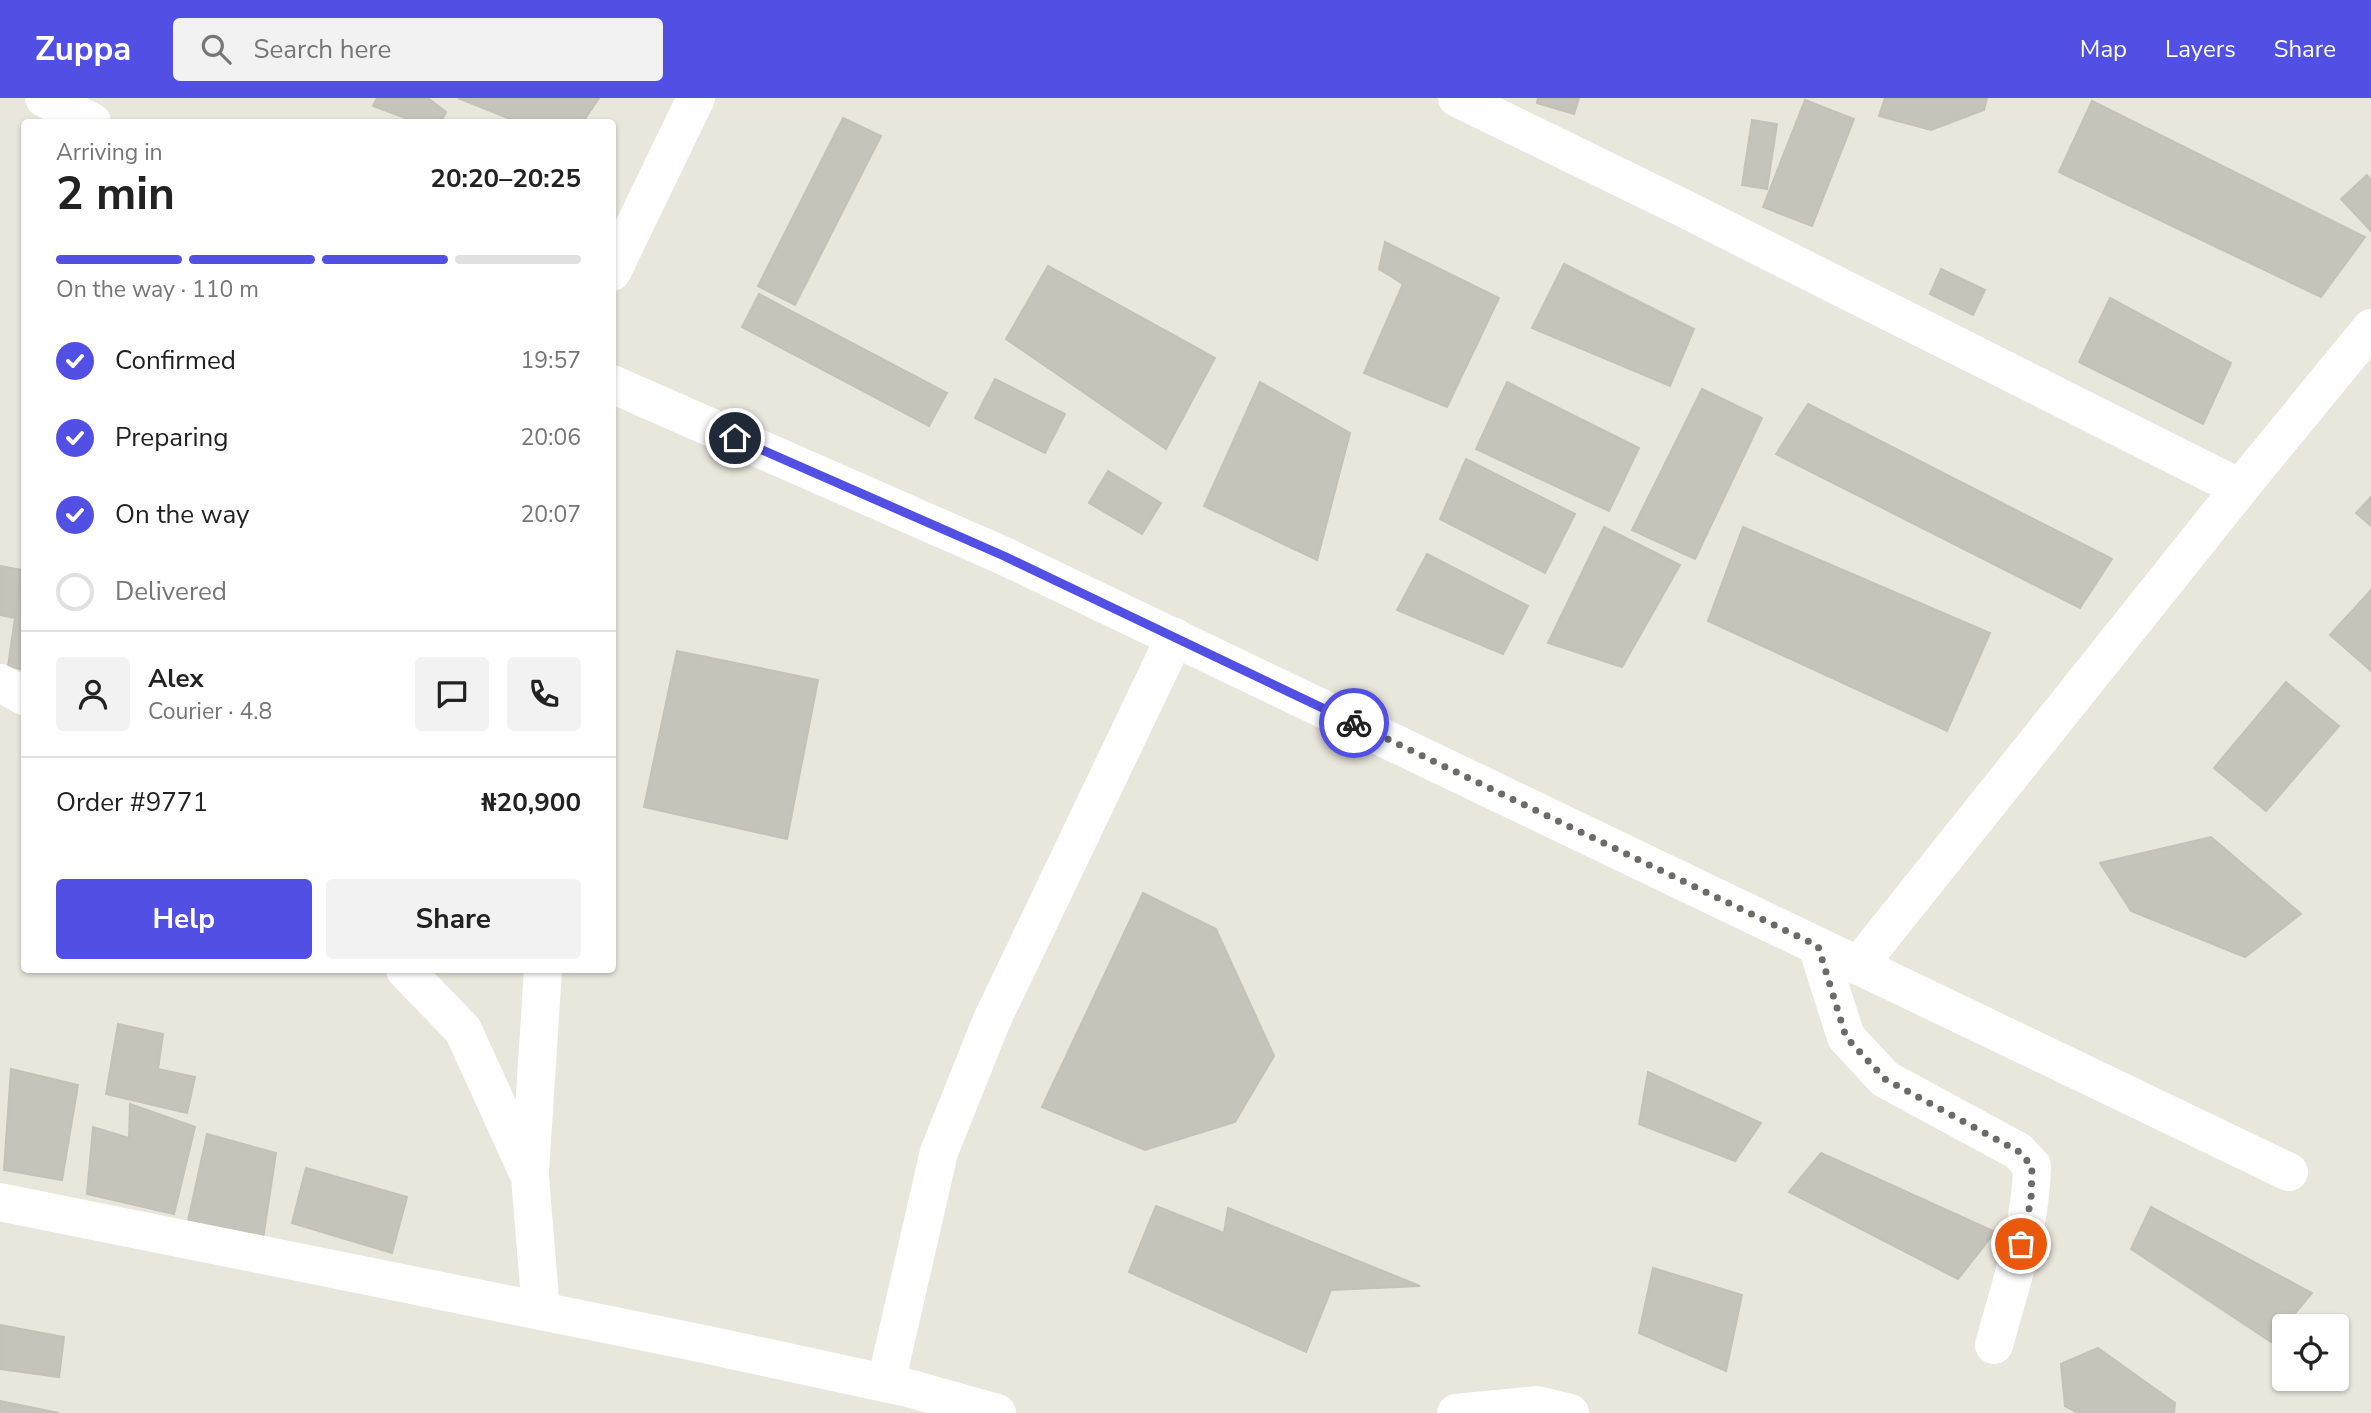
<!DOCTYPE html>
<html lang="en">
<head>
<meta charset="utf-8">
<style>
	body { margin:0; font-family:"Nunito Sans",sans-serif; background:#f2f2f2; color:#222; height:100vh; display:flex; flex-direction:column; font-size:26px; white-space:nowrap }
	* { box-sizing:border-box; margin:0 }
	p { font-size:23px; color:#767676 }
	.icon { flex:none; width:38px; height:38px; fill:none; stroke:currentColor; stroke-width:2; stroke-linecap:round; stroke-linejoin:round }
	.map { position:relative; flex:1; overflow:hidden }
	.details { position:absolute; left:21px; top:21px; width:595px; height:854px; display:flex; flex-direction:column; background:#fff; border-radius:7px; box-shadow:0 2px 5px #0004 }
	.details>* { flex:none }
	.fabs { position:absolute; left:2272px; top:1216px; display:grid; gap:14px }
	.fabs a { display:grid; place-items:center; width:77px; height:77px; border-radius:7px; background:#fff; box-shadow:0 2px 5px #0004; font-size:35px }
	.pin { position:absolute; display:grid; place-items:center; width:60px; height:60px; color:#fff; margin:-30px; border:4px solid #fff; border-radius:50%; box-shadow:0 2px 7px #0007 }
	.courier { position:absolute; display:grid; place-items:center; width:70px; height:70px; margin:-35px; border:5px solid #514fe4; border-radius:50%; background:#fff; color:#222; box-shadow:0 2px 9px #0007 }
	.overview em { font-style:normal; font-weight:700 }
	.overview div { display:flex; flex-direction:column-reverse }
	.overview { display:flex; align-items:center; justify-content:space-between; height:119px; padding:0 35px }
	h1 { font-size:46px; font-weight:700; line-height:52px }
	.bar { display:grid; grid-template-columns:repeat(4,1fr); gap:10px 7px; align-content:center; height:84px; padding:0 35px }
	.bar i { height:9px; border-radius:5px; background:#e0e0e0 }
	.bar .current { background:#514fe4 }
	.bar p { grid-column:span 4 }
	.line { display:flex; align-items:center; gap:18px; padding:0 35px; border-top:2px solid #e0e0e0 }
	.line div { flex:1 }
	.round { display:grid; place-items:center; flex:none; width:74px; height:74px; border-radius:7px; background:#f2f2f2 }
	ol { padding:0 35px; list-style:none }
	li { display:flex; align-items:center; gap:21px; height:77px }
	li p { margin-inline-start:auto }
	li .icon { padding:7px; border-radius:50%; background:#514fe4; color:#fff; stroke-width:4 }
	li:last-child { color:#767676 }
	li i { width:38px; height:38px; border:4px solid #e0e0e0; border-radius:50% }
	.cta { display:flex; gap:14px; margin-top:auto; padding:14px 35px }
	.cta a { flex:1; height:80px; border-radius:7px; background:#514fe4; color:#fff; font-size:28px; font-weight:700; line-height:80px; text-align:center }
	.cta a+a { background:#f2f2f2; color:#222 }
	header { display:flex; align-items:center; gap:42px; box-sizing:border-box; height:98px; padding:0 35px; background:#514fe4; color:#fff }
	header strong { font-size:33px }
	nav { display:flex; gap:38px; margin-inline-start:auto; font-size:24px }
	.search { width:490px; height:63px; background:#f2f2f2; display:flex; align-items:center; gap:18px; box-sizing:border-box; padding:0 24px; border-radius:7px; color:#767676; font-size:26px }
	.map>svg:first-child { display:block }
	.building { fill:#c5c4bb; stroke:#c4c2b6; stroke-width:2 }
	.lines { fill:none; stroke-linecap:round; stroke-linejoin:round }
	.minor { stroke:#fff; stroke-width:38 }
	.done { stroke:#6c6b68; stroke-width:7; stroke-dasharray:0 12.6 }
	.route { stroke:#514fe4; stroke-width:9 }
</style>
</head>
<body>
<header>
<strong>Zuppa</strong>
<div class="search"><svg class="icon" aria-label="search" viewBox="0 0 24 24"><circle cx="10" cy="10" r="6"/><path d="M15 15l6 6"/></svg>Search here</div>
<nav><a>Map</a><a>Layers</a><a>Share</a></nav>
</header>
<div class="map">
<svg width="2371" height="1315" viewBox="0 0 2371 1315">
	<rect width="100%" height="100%" fill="#e9e6dc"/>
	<!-- building -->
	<g class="building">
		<polygon points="377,0 428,0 446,14 441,24 416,24 373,8"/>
		<polygon points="458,0 599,0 583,24 518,24"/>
		<polygon points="1538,0 1579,0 1574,16 1537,5"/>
		<polygon points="1885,0 1987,0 1984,12 1931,32 1879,18"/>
		<polygon points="1805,2 1854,21 1812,128 1763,109"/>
		<polygon points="2092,3 2365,139 2321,199 2059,74"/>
		<polygon points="843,20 881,38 795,207 758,188"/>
		<polygon points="1752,22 1777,26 1767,91 1742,87"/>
		<polygon points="2367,77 2371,82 2371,133 2341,101"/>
		<polygon points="1385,144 1499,200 1447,309 1364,275 1403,186 1379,171"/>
		<polygon points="1564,166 1694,231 1670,288 1532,230"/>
		<polygon points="1048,168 1215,260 1166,351 1006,241"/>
		<polygon points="1941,171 1985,192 1973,217 1930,196"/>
		<polygon points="759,196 947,295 929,328 742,229"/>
		<polygon points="2110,200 2231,265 2203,326 2079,264"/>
		<polygon points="995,281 1065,316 1045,355 975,320"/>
		<polygon points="1260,284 1350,335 1317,462 1204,408"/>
		<polygon points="1507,284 1639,350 1609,413 1476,351"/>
		<polygon points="1702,291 1762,320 1695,461 1632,432"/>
		<polygon points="1808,306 2112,461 2080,510 1776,356"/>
		<polygon points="1466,361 1575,416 1545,475 1440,421"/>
		<polygon points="1108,373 1161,405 1142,436 1089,405"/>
		<polygon points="2371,399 2371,428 2356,415"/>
		<polygon points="1604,429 1680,467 1622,569 1548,545"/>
		<polygon points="1743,429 1990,535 1947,633 1708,523"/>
		<polygon points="1427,456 1528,508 1503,556 1397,512"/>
		<polygon points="0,468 22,472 15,520 0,517"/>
		<polygon points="22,472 24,473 24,572 8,568"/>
		<polygon points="2371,492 2371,573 2330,537"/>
		<polygon points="677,553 818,582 787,741 644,709"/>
		<polygon points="2286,584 2339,628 2266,713 2214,670"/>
		<polygon points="2211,739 2301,816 2245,859 2131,813 2100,765"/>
		<polygon points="1143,795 1216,831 1274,958 1235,1024 1145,1052 1042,1009"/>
		<polygon points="118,926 163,936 158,971 195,979 187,1015 106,996"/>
		<polygon points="11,971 78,987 62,1082 4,1072"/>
		<polygon points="1648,974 1761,1025 1735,1063 1639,1026"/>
		<polygon points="130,1006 195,1029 174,1116 87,1096 93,1029 129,1040"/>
		<polygon points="207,1036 276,1055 263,1141 188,1123"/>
		<polygon points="1821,1055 1995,1134 1958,1181 1789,1094"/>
		<polygon points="306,1070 407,1099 392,1155 292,1125"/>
		<polygon points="1156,1108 1224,1135 1228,1110 1420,1188 1331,1192 1306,1254 1129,1174"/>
		<polygon points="2151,1109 2312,1195 2271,1244 2131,1151"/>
		<polygon points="1653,1170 1742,1197 1726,1273 1639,1235"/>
		<polygon points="0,1227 64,1239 59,1279 0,1271"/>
		<polygon points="2098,1250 2175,1305 2174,1315 2078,1315 2065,1308 2061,1266"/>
		<polygon points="0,1303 59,1315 0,1315"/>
	</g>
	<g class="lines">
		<!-- minor -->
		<g class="minor">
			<polyline points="44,0 92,24"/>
			<polyline points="1457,0 1685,111 2240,390"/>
			<polyline points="612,174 696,0"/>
			<polyline points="612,286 1004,458 2289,1074"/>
			<polyline points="0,585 24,598"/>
			<path d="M 1817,848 L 1846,939 L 1885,981 L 2018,1053 L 2032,1068 C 2031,1129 2010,1188 1994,1247"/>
			<polyline points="1858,868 2240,390 2371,230"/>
			<polyline points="405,872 463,932 530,1079 541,1213"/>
			<polyline points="530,1074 543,872"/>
			<polyline points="0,1104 704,1246 912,1291 997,1315"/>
			<polyline points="886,1285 939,1054 991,924 1175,539"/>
			<polyline points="1456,1315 1537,1307 1570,1315"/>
		</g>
	</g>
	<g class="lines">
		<!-- done -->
		<polyline class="done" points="1354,625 1818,848 1846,939 1885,981 2018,1053 2032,1068 2031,1102 2021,1146"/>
		<!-- route -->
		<polyline class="route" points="735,340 1004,458 1354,625"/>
	</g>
</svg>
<div class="fabs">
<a><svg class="icon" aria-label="locate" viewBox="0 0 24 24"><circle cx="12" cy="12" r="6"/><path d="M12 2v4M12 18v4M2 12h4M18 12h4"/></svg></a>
</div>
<div class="pin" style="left:2021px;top:1146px;background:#ea580c"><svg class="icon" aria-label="bag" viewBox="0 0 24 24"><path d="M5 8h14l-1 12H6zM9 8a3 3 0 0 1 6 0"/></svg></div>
<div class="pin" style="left:735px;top:340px;background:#1f2937"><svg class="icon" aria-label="home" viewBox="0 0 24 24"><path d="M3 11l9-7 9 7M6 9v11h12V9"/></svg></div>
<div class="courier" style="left:1354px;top:625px"><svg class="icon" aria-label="bike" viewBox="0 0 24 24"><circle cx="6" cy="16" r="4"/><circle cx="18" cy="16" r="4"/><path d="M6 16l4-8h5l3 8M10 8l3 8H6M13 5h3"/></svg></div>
<section class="details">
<div class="overview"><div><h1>2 min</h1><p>Arriving in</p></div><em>20:20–20:25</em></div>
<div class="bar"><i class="current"></i><i class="current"></i><i class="current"></i><i></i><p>On the way · 110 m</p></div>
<ol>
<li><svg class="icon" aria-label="check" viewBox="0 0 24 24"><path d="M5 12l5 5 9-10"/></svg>Confirmed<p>19:57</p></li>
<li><svg class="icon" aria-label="check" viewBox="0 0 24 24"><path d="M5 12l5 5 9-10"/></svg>Preparing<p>20:06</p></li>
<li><svg class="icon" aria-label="check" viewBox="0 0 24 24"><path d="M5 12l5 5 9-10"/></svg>On the way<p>20:07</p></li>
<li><i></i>Delivered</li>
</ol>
<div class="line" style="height:126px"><a class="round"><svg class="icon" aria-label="person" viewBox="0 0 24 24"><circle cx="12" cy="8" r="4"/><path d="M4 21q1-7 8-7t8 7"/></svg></a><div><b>Alex</b><p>Courier · 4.8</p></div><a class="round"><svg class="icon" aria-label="chat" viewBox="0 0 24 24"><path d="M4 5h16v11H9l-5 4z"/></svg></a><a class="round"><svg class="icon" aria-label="phone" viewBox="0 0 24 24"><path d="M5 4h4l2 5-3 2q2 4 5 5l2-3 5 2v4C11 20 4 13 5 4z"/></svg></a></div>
<div class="line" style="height:91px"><div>Order #9771</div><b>₦20,900</b></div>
<div class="cta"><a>Help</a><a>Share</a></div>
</section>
</div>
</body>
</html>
